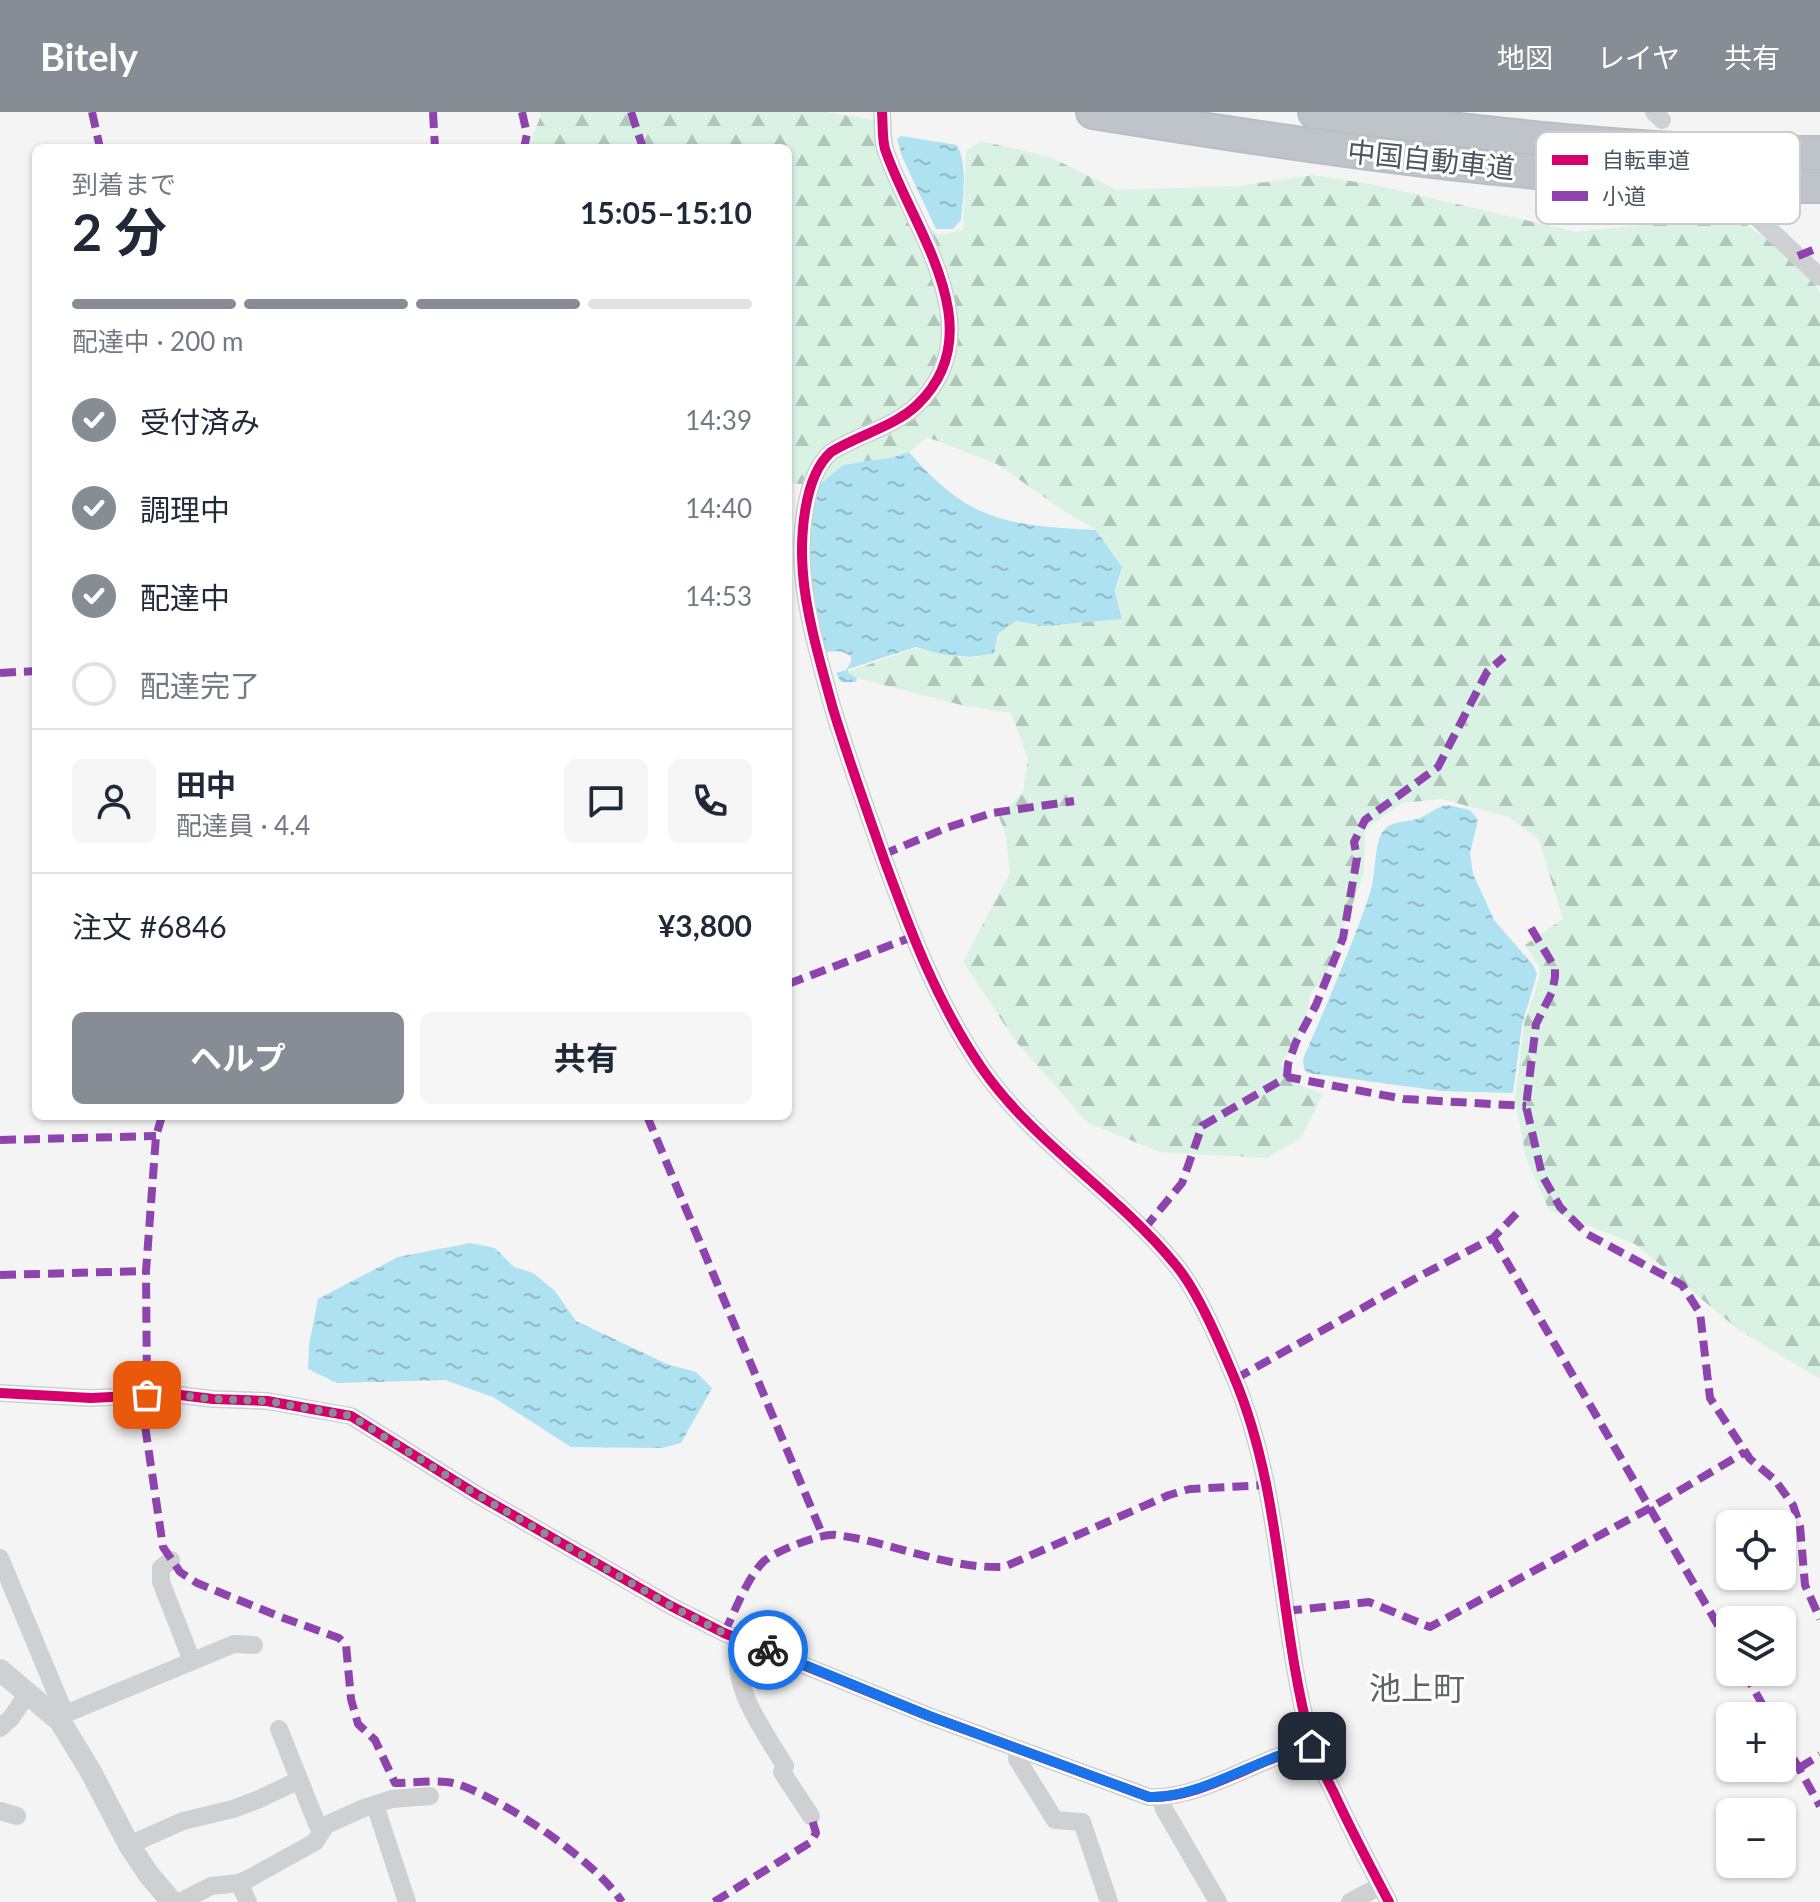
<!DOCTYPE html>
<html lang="ja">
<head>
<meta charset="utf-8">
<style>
	body { margin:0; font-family:Lato,"Noto Sans JP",sans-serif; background:#f6f6f7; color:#1f2937; height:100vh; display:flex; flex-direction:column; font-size:30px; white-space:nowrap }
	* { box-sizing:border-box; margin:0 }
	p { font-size:26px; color:#747a83 }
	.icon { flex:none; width:44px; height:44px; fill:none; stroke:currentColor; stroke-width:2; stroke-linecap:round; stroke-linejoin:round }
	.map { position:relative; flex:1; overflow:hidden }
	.details { position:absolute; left:32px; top:32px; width:760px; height:976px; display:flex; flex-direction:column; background:#fff; border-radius:12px; box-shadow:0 2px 6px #0004 }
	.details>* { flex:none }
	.tools { position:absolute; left:1716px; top:1398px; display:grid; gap:16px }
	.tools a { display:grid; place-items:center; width:80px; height:80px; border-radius:12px; background:#fff; box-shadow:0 2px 6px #0004; font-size:40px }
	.pin { position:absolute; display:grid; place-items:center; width:68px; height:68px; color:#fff; margin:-34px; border-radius:16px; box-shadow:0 4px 12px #0006 }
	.courier { position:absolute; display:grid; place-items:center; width:80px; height:80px; margin:-40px; border:6px solid #1a73e8; border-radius:50%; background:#fff; color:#222; box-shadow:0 2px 10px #0007 }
	.head em { font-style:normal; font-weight:700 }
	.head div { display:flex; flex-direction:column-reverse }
	.head { display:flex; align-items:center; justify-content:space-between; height:136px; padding:0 40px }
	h1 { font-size:52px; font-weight:700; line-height:60px }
	.bar { display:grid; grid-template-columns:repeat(4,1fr); gap:12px 8px; align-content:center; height:96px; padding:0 40px }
	.bar i { height:10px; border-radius:6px; background:#e0e1e3 }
	.bar .active { background:#868d94 }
	.bar p { grid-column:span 4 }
	.line { display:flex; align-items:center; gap:20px; padding:0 40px; border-top:2px solid #e0e1e3 }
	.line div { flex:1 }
	.round { display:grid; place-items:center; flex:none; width:84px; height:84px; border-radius:12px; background:#f6f6f7 }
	ol { padding:0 40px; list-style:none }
	li { display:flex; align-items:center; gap:24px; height:88px }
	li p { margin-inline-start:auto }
	li .icon { padding:8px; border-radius:50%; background:#868d94; color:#fff; stroke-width:4 }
	li:last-child { color:#747a83 }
	li i { width:44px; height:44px; border:4px solid #e0e1e3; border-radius:50% }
	.action { display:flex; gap:16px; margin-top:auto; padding:16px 40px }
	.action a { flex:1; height:92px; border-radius:12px; background:#868d94; color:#fff; font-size:32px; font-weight:700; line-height:92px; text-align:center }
	.action a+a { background:#f6f6f7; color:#1f2937 }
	header { display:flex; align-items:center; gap:48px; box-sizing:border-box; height:112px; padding:0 40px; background:#868d94; color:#fff }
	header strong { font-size:38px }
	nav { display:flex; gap:44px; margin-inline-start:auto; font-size:28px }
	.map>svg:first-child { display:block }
	.forest { fill:url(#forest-firs) }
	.water { fill:url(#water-ripples) }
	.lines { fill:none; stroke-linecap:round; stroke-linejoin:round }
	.motorway-casing { stroke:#b9bec3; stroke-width:36 }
	.minor { stroke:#ced0d2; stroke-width:18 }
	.tertiary { stroke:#ced0d2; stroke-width:22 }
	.motorway { stroke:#bec4c9; stroke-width:32 }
	.quiet { stroke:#8e44ad; stroke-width:8; stroke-dasharray:16 8; stroke-linecap:butt }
	.cycleway-casing { stroke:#fff; stroke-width:15 }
	.cycleway { stroke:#d6006c; stroke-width:10 }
	.done { stroke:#868d94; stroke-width:8; stroke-dasharray:0 14.4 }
	.route { stroke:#1a73e8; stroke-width:10 }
	.labels { text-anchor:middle; stroke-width:6; stroke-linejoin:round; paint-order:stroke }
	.street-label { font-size:28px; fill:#4a5661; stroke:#fff }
	.quarter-label { font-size:32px; fill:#5f6368; stroke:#fff }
	.key { fill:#fff; stroke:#c9ccd0; stroke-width:2 }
	.key-label { font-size:22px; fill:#4a5661 }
</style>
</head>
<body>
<header>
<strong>Bitely</strong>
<nav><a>地図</a><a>レイヤ</a><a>共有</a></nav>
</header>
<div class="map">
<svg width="1820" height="1790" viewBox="0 0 1820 1790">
	<defs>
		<pattern id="forest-firs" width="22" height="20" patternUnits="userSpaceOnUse" patternTransform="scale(2)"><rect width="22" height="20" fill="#d9f2e3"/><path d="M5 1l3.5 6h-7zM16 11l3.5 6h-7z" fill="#b2c7bb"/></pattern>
		<pattern id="water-ripples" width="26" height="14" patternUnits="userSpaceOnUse" patternTransform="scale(2)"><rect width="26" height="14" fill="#aee2f0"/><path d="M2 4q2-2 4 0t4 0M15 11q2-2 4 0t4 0" fill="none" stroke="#90bac6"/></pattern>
	</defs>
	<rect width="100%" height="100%" fill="#f4f4f4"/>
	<!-- forest -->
	<polygon class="forest" points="539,0 825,0 874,8 880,49 899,93 939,123 963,118 966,39 981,29 1050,45 1117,78 1239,74 1313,63 1375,73 1576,120 1733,103 1807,157 1820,182 1820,1267 1739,1218 1635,1132 1549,1098 1526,1046 1515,987 1524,912 1539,867 1540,856 1525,833 1563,807 1539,728 1509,705 1441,687 1402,691 1365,717 1364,762 1325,865 1311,880 1305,912 1281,952 1292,970 1323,982 1301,1026 1267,1046 1160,1040 1088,1011 1017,931 963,850 1010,761 1006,723 999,705 1023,680 1028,647 1011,601 965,594 857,566 847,560 916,536 939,542 969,546 994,542 999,522 1016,509 1045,514 1122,507 1116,479 1122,455 1097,418 1064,399 997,352 927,325 909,340 894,345 843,353 818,374 790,371 788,374 788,36 528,36 541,3"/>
	<!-- water -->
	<g class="water">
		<path d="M 901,24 L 957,33 C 968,54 963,85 961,108 L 953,117 L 936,117 L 903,47 L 897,27 Z"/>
		<path d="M 909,340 C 970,411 1008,413 1096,418 L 1122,455 L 1115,479 L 1122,507 L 1045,514 L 1016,509 L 998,522 L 994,542 L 969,545 L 939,542 L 916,535 L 848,557 L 848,561 L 857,566 L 856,570 L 841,570 L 836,561 L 846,558 L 851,550 L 851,544 L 841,539 L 826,540 L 810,497 L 809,404 L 818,374 L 843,353 L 894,345 Z"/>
		<path d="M 1448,693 L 1470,698 L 1478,708 L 1470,741 L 1473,762 L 1494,808 L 1533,853 L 1537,862 L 1522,913 L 1513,981 L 1441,979 L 1308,961 L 1304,957 L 1303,947 C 1327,892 1351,837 1370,781 C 1376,764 1374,733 1382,721 C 1391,707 1407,711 1420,706 C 1430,702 1437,694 1448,693 Z"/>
		<polygon points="470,1131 495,1136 514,1155 533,1161 555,1179 576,1209 667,1252 696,1260 712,1276 681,1331 662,1336 571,1335 493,1285 445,1268 337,1271 308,1257 309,1233 318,1187 398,1145"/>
	</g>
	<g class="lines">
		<!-- motorway casing -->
		<g class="motorway-casing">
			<g id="motorway">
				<path d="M 1093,0 C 1333,39 1576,74 1820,74"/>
				<path d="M 1315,0 C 1482,22 1651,42 1820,41"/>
			</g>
		</g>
		<!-- minor -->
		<g class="minor">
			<path d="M 882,0 C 883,12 882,26 885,37 C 911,115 996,218 917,293 C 894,315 858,323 831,340 C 803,365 800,427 803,462 C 806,503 822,557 833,597 C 849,649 867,699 885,750 C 911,821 938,892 981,955 C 1033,1031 1116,1080 1174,1151 C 1197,1177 1220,1232 1234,1265 C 1283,1380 1278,1510 1311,1630 C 1316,1647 1326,1665 1334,1681 C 1351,1718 1370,1754 1389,1790"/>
			<polyline points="1654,0 1662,8"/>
			<polyline points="1749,98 1820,165"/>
			<path d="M 0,1281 L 91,1286 L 172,1282 L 213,1287 L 267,1289 L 351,1304 L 476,1382 L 671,1494 L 724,1521 L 929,1604 L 1149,1685 C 1204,1687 1258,1645 1312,1634"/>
			<polyline points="0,1446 65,1602 60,1609"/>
			<polyline points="171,1448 161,1456 161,1470 192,1549"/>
			<path d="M 740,1527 C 728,1574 762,1615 785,1654 L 782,1660 L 811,1704"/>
			<polyline points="65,1602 234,1532 254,1533"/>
			<polyline points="0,1616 11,1606 28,1581"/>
			<polyline points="279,1617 317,1712 321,1717"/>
			<polyline points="1018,1638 1017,1647 1055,1708 1082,1710 1109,1790"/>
			<polyline points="1161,1686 1164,1697 1218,1790"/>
			<polyline points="375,1693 407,1790"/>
			<polyline points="0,1699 17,1704"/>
			<polyline points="129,1733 183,1709 233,1697 257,1688 299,1668"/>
			<polyline points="239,1771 248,1790"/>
			<polyline points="180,1790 211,1774 239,1771 252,1765 315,1730 326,1713 364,1696 392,1687 430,1684"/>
			<polyline points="1350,1790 1380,1774"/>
		</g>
		<!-- tertiary -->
		<polyline class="tertiary" points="0,1558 60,1609 91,1660 129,1733 149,1763 172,1790"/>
		<!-- motorway -->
		<use href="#motorway" class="motorway"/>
		<!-- quiet -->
		<g class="quiet">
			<polyline points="92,0 100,36"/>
			<polyline points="433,0 435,36"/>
			<polyline points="522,0 527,22 524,36"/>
			<polyline points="631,0 643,36"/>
			<polyline points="1798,144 1820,135"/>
			<polyline points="0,561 36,559"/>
			<polyline points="882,743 946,716 992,701 1074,689"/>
			<polyline points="1531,816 1555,856 1555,865 1552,880 1536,912 1526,994 1542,1063 1560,1095 1587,1122 1682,1173 1700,1201 1710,1286 1750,1347 1775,1368 1793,1393 1800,1414 1805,1473 1820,1507"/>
			<polyline points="788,872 912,825"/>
			<polyline points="1287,965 1288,952 1296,930 1316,893 1343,826 1357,746 1354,730 1365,708 1438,655 1487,560 1504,545"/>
			<path d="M 162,1004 L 156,1024 L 146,1159 L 147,1283 L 144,1307 L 163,1435 L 180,1460 L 197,1471 L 278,1504 L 339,1526 L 346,1533 L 351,1587 L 358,1612 L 375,1628 L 395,1671 C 412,1671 442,1667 457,1672 C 505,1688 595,1748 622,1790"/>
			<polyline points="647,1004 823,1424"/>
			<polyline points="0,1028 156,1024"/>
			<polyline points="1144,1117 1182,1071 1202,1014 1287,965 1404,987 1526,994"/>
			<polyline points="1493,1126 1730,1534"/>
			<polyline points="0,1163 146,1159"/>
			<polyline points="1235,1267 1418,1165 1493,1126 1519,1099"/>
			<polyline points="1286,1499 1369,1490 1430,1515 1650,1396 1745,1340"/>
			<path d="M 724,1521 C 736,1498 745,1470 762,1451 C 772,1440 821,1421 836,1423 C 892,1430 946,1457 1004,1455 L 1169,1383 L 1190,1377 L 1265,1373"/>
			<polyline points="1744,1560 1769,1604"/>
			<polyline points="1782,1626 1820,1694"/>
			<polyline points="1799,1656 1820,1643"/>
			<polyline points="714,1790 811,1730 816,1721 811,1704"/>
		</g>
		<!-- cycleway casing -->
		<g class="cycleway-casing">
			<g id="cycleway">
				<path d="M 882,0 C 883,12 882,26 885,37 C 911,115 996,218 917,293 C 894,315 858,323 831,340 C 803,365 800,427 803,462 C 806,503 822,557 833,597 C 849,649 867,699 885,750 C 911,821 938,892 981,955 C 1033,1031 1116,1080 1174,1151 C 1197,1177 1220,1232 1234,1265 C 1283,1380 1278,1510 1311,1630 C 1316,1647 1326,1665 1334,1681 C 1351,1718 1370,1754 1389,1790"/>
				<path d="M 0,1281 L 91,1286 L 172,1282 L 213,1287 L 267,1289 L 351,1304 L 476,1382 L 671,1494 L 724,1521 L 929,1604 L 1149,1685 C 1204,1687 1258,1645 1312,1634"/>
			</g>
		</g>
		<!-- cycleway -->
		<use href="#cycleway" class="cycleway"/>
	</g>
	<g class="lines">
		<!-- done -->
		<polyline class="done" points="147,1283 172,1282 213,1287 267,1289 351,1304 476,1382 671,1494 724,1521 768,1538"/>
		<!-- route -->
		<path class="route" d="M 768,1538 L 929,1604 L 1149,1685 C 1201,1687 1259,1644 1312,1634"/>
	</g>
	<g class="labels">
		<!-- street labels -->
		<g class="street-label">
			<text transform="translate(1431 48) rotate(6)" y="10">中国自動車道</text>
		</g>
		<!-- quarter labels -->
		<g class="quarter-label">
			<text x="1417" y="1588">池上町</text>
		</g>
	</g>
	<!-- legend -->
	<rect x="1536" y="20" width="264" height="92" rx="12" class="key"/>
	<rect x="1552" y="43" width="36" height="10" fill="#d6006c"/>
	<rect x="1552" y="79" width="36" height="10" fill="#8e44ad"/>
	<g class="key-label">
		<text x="1602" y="56">自転車道</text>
		<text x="1602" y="92">小道</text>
	</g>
</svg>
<div class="tools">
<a><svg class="icon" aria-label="locate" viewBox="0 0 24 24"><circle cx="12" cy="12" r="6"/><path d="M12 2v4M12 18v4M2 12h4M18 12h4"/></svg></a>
<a><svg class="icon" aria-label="layers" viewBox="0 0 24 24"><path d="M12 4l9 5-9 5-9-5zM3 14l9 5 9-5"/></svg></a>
<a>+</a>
<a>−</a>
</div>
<div class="pin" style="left:147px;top:1283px;background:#ea580c"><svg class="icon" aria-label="bag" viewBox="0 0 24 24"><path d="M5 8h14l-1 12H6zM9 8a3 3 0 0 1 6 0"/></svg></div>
<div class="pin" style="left:1312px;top:1634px;background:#1f2937"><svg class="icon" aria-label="home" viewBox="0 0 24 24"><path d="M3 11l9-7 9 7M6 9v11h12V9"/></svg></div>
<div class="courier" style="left:768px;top:1538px"><svg class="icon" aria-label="bike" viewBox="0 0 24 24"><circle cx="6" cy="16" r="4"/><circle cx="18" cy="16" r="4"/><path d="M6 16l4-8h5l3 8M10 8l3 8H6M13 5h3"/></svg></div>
<section class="details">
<div class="head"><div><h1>2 分</h1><p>到着まで</p></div><em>15:05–15:10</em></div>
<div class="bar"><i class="active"></i><i class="active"></i><i class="active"></i><i></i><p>配達中 · 200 m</p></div>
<ol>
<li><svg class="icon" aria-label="check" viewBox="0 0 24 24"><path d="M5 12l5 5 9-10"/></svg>受付済み<p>14:39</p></li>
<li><svg class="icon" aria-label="check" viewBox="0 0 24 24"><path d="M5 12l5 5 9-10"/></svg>調理中<p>14:40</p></li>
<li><svg class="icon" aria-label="check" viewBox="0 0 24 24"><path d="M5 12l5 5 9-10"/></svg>配達中<p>14:53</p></li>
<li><i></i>配達完了</li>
</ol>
<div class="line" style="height:144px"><a class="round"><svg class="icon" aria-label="person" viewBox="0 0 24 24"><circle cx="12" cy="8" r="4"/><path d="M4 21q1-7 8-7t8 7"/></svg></a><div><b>田中</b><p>配達員 · 4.4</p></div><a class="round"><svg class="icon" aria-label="chat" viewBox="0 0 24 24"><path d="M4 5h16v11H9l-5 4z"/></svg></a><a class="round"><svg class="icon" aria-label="phone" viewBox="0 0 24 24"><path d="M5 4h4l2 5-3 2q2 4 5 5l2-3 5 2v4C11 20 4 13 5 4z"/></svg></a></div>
<div class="line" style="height:104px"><div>注文 #6846</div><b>¥3,800</b></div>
<div class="action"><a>ヘルプ</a><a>共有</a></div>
</section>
</div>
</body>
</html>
